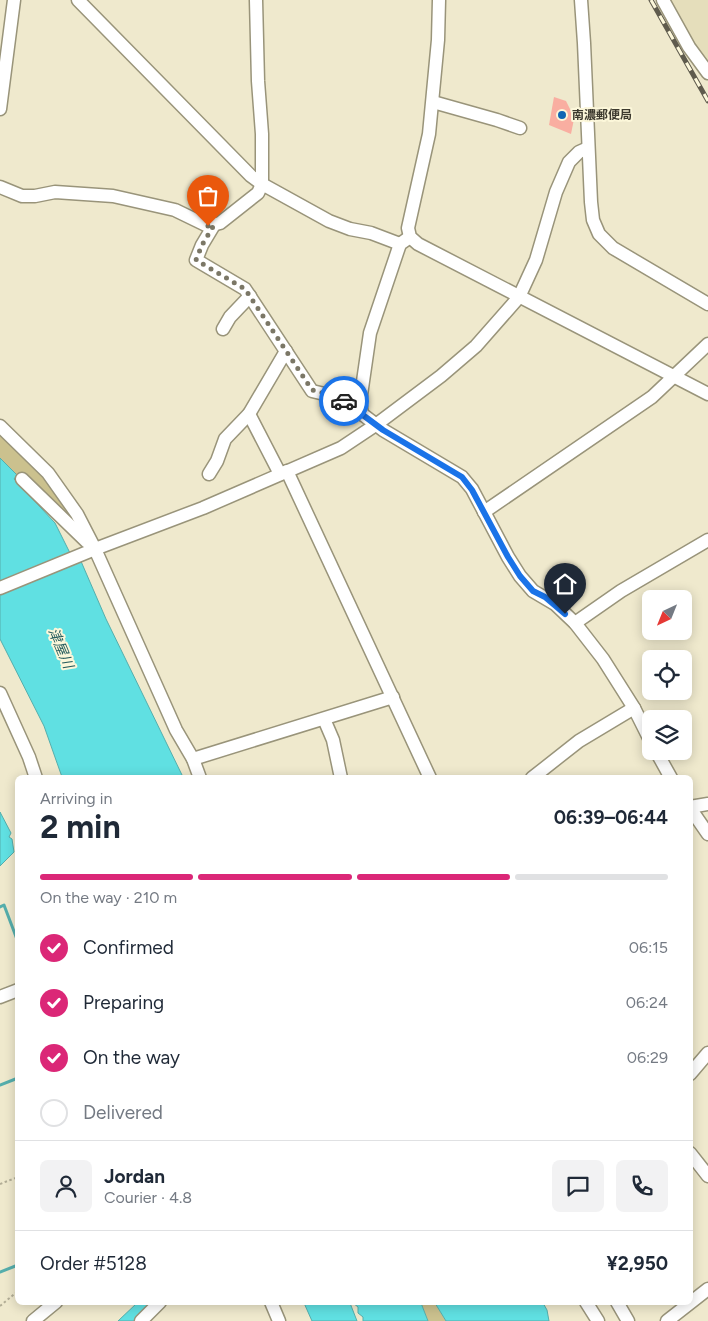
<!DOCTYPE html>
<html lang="en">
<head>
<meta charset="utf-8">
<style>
	body { margin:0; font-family:Figtree,"Noto Sans JP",sans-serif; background:#f2f2f3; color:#1f2937; height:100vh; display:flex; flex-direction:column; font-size:19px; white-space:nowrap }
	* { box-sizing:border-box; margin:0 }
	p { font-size:16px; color:#747a83 }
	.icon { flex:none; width:28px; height:28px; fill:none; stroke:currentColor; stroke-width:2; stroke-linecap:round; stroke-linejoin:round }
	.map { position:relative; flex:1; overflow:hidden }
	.sheet { position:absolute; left:15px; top:775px; width:678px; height:530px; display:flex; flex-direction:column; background:#fff; border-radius:8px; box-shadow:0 2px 12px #0003 }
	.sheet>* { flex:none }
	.needle { width:32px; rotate:223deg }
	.fabs { position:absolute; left:642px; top:590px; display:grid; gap:10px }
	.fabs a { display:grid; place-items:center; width:50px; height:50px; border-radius:8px; background:#fff; box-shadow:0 2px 12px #0003; font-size:25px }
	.pin { position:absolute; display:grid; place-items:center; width:42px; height:42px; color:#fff; margin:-51px -21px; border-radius:50% 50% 50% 0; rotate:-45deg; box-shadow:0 0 5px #0007 }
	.pin .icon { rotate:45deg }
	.courier { position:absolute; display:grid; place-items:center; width:50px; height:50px; margin:-25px; border:4px solid #1a73e8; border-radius:50%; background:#fff; color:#222; box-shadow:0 1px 6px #0007 }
	.overview em { font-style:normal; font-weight:700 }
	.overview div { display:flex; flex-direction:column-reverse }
	.overview { display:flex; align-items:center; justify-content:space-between; height:85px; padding:0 25px }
	h1 { font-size:32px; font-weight:700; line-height:38px }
	.bar { display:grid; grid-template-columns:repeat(4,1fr); gap:8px 5px; align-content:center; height:60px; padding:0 25px }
	.bar i { height:6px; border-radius:4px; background:#e0e1e3 }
	.bar .on { background:#db2777 }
	.bar p { grid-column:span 4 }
	.line { display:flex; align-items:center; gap:12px; padding:0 25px; border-top:1px solid #e0e1e3 }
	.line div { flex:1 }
	.round { display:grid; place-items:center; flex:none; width:52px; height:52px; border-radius:8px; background:#f2f2f3 }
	ol { padding:0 25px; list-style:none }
	li { display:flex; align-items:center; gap:15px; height:55px }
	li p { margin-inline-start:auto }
	li .icon { padding:5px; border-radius:50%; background:#db2777; color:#fff; stroke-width:4 }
	li:last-child { color:#747a83 }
	li i { width:28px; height:28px; border:2px solid #e0e1e3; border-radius:50% }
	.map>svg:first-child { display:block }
	.built { fill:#e5debb }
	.green { fill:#cbc18e }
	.water { fill:#60e0e2; stroke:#55aeac }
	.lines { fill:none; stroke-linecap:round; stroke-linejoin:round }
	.stream { stroke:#55aeac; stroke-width:3 }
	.building { fill:#f9aea1 }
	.minor-casing { stroke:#99947a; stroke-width:15 }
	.path { stroke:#b2ad96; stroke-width:2; stroke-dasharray:2.5 2.5; stroke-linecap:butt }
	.minor { stroke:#fff; stroke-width:12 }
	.rail-casing { stroke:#5f5b4d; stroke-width:5 }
	.rail { stroke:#fcf7da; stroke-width:3; stroke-dasharray:9; stroke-linecap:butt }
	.done { stroke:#7b7766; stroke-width:5; stroke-dasharray:0 9 }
	.route { stroke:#1a73e8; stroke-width:6 }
	.poi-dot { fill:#1065b3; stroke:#fcf7da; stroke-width:2 }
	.labels { text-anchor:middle; stroke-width:4; stroke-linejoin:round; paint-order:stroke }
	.poi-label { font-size:12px; font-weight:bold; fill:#3c392e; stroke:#fcf7da; text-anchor:start }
	.water-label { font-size:14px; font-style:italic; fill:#285e5f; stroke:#fcf7da }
</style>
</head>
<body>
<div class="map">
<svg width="708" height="1321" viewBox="0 0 708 1321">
	<rect width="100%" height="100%" fill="#efe9cd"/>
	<!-- built -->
	<polygon class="built" points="663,0 708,0 708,73"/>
	<!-- green -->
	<g class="green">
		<polygon points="0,431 43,473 83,532 57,510 21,472 17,475 0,458"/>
		<polygon points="421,1303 435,1303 446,1321 428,1321"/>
	</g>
	<!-- water -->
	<g class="water">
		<polygon points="0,458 17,475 14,479 55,523 71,555 80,559 106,619 183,777 62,777 44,726 0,639"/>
		<polygon points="0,812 11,833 9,837 12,839 14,852 0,866"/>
		<polygon points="137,1303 156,1303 137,1321 118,1321"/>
		<polygon points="304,1303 350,1303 357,1321 312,1321"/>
		<polygon points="353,1303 421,1303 428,1321 363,1321 363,1317 358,1313 358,1307"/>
		<polygon points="435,1303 543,1303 547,1310 549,1321 446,1321"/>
	</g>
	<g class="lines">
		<!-- stream -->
		<g class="stream">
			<polyline points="0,907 4,905 18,942"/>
			<polyline points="0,1085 18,1078"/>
			<polyline points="0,1272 18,1265"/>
		</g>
	</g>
	<!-- building -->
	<polygon class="building" points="554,97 566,101 571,111 574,119 571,134 549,125"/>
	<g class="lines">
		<!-- minor casing -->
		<g class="minor-casing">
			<g id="minor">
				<polyline points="78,0 251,176 262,184 329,221 350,229 371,233 400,244"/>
				<polyline points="439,0 438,40 429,134 408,228 410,237 418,244 708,394"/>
				<polyline points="581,0 584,43 591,202 593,220 599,234 613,248 708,304"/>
				<polyline points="663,0 689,47 708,73"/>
				<polyline points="433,102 497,120 520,128"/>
				<polyline points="0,109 14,0"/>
				<polyline points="0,187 22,196 35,196 55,192 113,196 175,210 208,226 220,223 258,193 262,184 262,134 258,81 256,0"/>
				<polyline points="214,225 202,245 196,260 245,289 312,391 337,397 362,414"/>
				<polyline points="410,237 400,244 370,333 360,402 362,414 383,430 462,477 472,489 508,557 520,576 533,591 555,604 575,623 603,659 634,708 651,742"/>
				<polyline points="223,329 230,317 250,296"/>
				<polyline points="249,414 280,474"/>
				<polyline points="0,426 48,473 77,514 95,549 176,730 193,759 200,778"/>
				<polyline points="287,471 430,778"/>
				<polyline points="209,474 217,461 225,439 249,414 286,351"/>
				<polyline points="22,479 87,542"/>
				<polyline points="484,512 652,397 708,344"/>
				<polyline points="0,588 95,549 203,508 341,448 377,424 441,376 476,346 519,297 536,260 556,192 569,162 579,152 588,148"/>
				<polyline points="575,623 621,591 708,540"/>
				<polyline points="0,693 29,757 36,778"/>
				<polyline points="324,719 333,740 341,778"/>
				<polyline points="656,751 671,778"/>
				<polyline points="193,759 393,697"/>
				<polyline points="532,778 579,741 634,708"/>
				<polyline points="690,807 708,804"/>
				<polyline points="690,808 708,834"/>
				<polyline points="0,997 18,990"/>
				<polyline points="690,1074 708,1053"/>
				<polyline points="690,1153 708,1176"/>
				<polyline points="271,1302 279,1321"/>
				<polyline points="586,1302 598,1321"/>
				<polyline points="617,1302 628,1321"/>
				<polyline points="33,1321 56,1302"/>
				<polyline points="141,1321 160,1302"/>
				<polyline points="667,1321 708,1289"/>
			</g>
		</g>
		<!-- path -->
		<g class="path">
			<polyline points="0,1184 18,1177"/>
			<polyline points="0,1306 18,1291"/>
		</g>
		<!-- minor -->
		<use href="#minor" class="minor"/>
		<!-- rail casing -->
		<g class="rail-casing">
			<polyline id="rail" points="651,0 708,101"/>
		</g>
		<!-- rail -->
		<use href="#rail" class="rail"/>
	</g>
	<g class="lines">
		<!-- done -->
		<polyline class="done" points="208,226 214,225 202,245 196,260 245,289 312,390 337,397 344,401"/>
		<!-- route -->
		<polyline class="route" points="344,401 383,430 462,477 472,490 508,557 520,576 533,591 545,597 565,614"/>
	</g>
	<!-- markers -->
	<circle class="poi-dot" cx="562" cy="115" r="5"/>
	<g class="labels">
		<!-- poi labels -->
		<g class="poi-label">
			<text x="572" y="119">南濃郵便局</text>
		</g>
		<!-- water labels -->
		<g class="water-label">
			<text transform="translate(61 648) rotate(67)" y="5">津屋川</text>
		</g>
	</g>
</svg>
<div class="fabs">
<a><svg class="needle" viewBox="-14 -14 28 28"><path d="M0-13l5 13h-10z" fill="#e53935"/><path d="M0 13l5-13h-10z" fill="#747a83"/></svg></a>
<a><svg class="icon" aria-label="locate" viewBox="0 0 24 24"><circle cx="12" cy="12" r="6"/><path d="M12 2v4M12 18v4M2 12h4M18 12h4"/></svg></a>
<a><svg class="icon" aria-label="layers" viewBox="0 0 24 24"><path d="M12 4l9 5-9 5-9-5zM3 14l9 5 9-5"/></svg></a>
</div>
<div class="pin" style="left:208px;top:226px;background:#ea580c"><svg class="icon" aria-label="bag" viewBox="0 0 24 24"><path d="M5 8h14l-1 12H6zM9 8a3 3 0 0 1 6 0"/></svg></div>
<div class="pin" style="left:565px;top:614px;background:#1f2937"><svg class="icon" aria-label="home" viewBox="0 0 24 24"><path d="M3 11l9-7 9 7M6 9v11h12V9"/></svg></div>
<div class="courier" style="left:344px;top:401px"><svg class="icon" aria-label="car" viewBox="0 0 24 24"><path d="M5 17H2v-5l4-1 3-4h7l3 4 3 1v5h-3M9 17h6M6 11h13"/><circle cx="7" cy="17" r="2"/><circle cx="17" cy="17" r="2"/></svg></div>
<section class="sheet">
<div class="overview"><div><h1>2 min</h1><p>Arriving in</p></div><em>06:39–06:44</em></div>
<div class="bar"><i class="on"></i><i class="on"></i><i class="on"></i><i></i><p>On the way · 210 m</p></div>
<ol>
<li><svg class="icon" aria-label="check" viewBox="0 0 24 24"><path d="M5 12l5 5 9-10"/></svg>Confirmed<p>06:15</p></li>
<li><svg class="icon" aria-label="check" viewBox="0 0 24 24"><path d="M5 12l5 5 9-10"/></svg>Preparing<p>06:24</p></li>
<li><svg class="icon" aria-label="check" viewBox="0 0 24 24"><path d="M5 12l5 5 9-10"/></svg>On the way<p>06:29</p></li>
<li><i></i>Delivered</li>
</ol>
<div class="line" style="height:90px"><a class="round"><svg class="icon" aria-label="person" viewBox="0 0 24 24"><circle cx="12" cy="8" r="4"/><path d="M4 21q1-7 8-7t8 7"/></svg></a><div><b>Jordan</b><p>Courier · 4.8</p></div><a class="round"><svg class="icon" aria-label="chat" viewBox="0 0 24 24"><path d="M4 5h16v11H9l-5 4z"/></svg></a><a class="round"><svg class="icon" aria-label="phone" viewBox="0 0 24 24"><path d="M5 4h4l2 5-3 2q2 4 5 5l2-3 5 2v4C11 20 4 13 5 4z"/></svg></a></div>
<div class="line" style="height:65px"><div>Order #5128</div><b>¥2,950</b></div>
</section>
</div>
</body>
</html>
